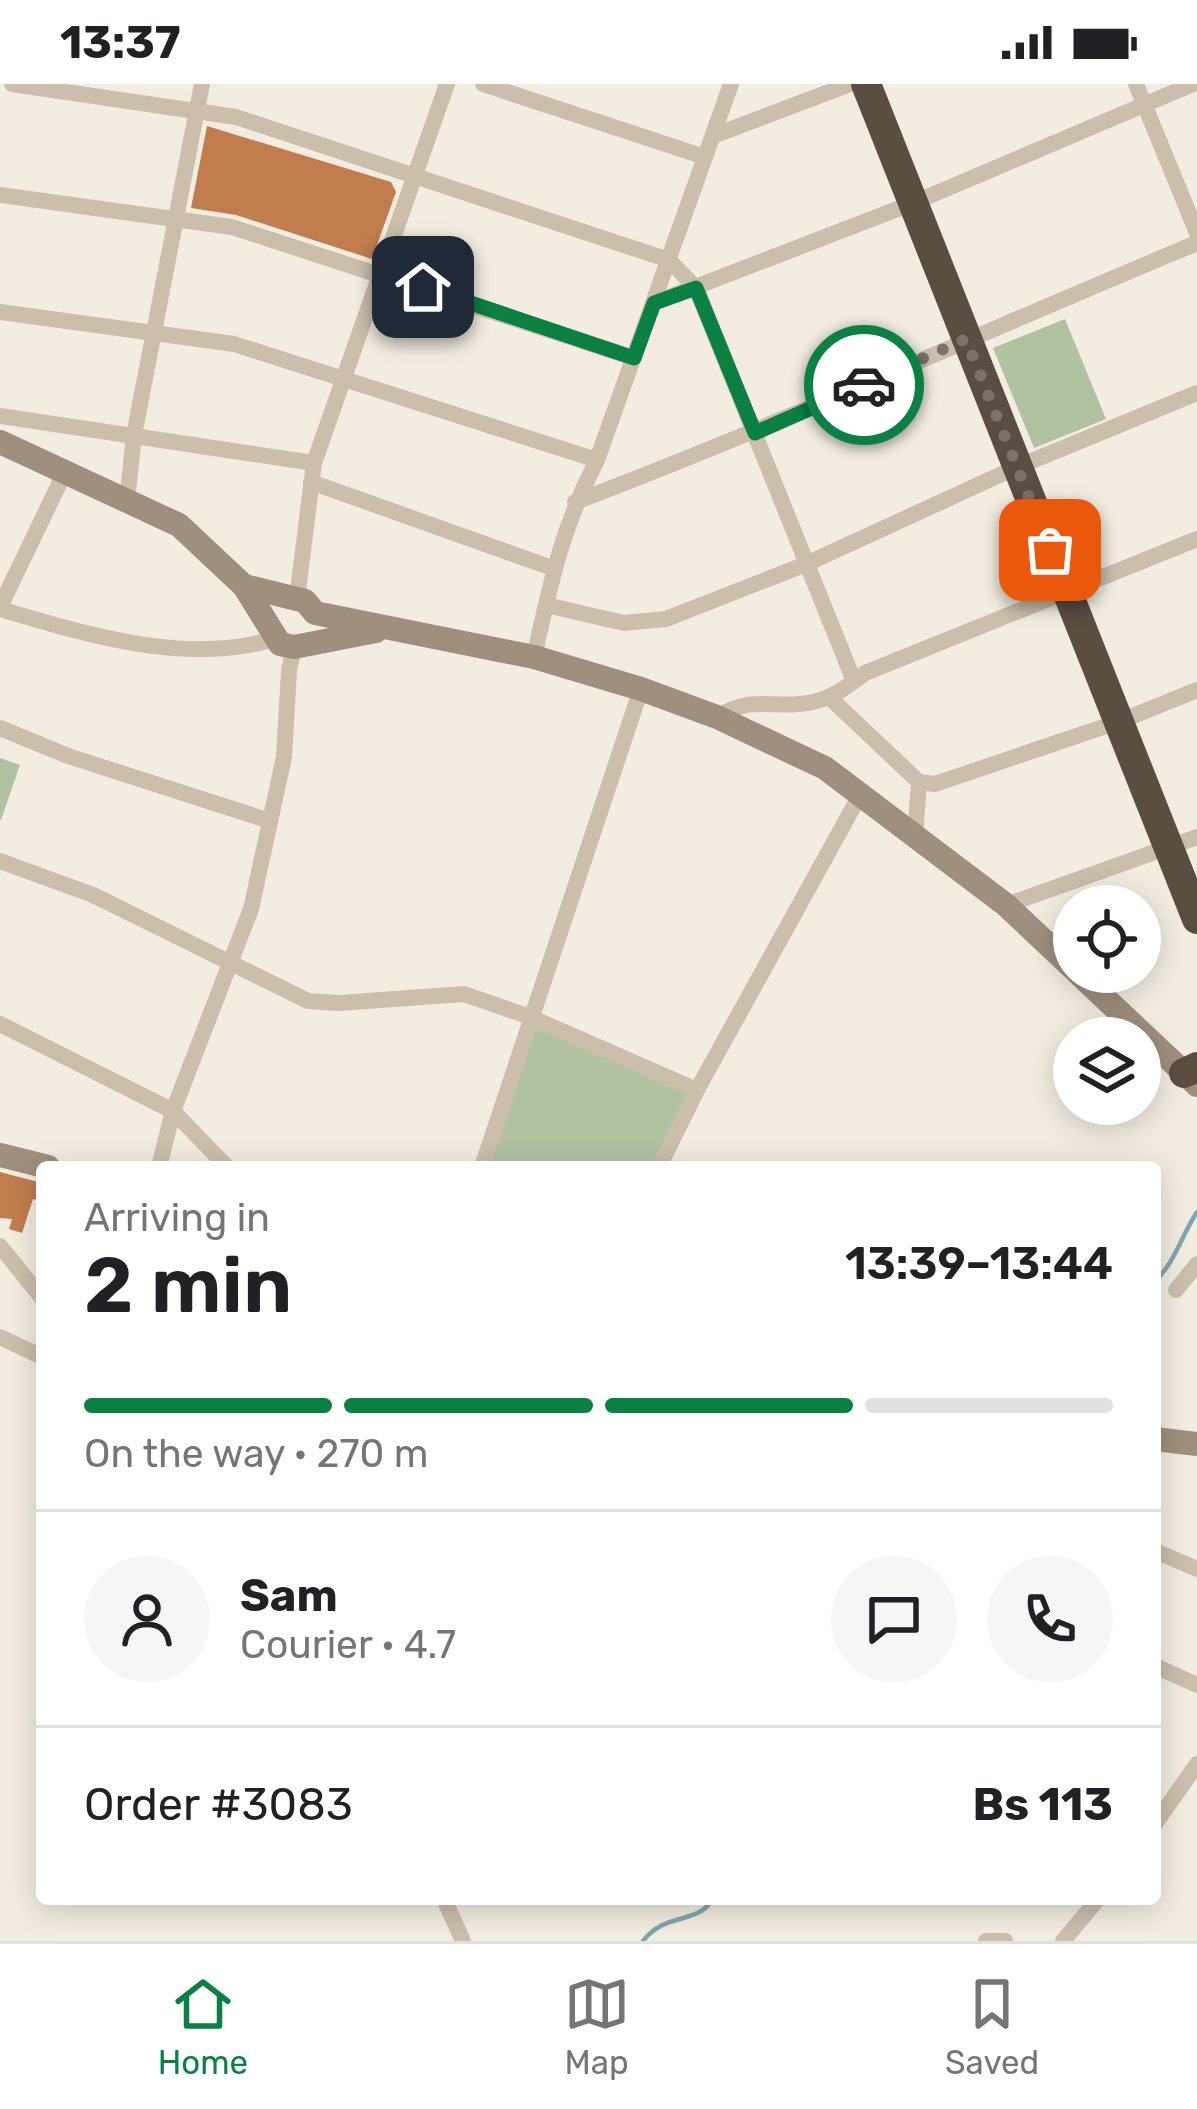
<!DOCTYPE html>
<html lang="en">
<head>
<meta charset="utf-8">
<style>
	body { margin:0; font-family:Rubik,sans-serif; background:#f6f6f6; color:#202124; height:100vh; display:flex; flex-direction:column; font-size:45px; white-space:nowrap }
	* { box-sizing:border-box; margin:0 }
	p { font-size:39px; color:#757577 }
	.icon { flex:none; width:66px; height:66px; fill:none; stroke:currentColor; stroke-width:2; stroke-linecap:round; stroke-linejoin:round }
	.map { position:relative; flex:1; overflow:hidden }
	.sheet { position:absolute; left:36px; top:1077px; width:1125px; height:744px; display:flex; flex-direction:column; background:#fff; border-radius:12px; box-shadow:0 6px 30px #0003 }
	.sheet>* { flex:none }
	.fabs { position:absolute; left:1053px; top:801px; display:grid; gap:24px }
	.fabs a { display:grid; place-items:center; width:108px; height:108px; border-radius:50%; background:#fff; box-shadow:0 6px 30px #0003; font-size:60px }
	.pin { position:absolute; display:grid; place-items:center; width:102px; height:102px; color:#fff; margin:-51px; border-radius:24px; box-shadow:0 6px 18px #0006 }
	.courier { position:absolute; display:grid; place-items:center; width:120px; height:120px; margin:-60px; border:9px solid #0b8043; border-radius:50%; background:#fff; color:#222; box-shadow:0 3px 15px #0007 }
	.summary em { font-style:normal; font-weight:600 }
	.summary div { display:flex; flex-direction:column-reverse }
	.summary { display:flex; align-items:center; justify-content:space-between; height:204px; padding:0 48px }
	h1 { font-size:78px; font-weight:600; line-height:90px }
	.bar { display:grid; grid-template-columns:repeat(4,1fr); gap:18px 12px; align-content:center; height:144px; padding:0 48px }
	.bar i { height:15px; border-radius:9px; background:#e0e0e0 }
	.bar .selected { background:#0b8043 }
	.bar p { grid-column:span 4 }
	.line { display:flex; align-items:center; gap:30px; padding:0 48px; border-top:3px solid #e0e0e0 }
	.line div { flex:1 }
	.round { display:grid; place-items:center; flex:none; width:126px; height:126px; border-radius:63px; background:#f6f6f6 }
	.status { display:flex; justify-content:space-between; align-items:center; height:84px; padding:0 60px; background:#fff; direction:ltr }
	.status svg { height:33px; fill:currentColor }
	.tabs { display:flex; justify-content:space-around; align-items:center; height:168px; border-top:3px solid #e0e0e0; background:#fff; font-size:33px; color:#757577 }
	.tabs a { display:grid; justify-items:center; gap:6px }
	.tabs .selected { color:#0b8043 }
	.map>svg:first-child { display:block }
	.green { fill:#b1c2a1 }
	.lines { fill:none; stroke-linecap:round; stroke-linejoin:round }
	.stream { stroke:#80a6af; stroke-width:4.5 }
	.building { fill:#c27d4f }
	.street { stroke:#cbbfac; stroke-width:16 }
	.secondary { stroke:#9f8f7e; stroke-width:24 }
	.highway { stroke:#5a4e42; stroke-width:30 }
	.done { stroke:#7a736b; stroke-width:12; stroke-dasharray:0 21.6 }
	.route { stroke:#0b8043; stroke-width:15 }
</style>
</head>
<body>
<div class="status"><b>13:37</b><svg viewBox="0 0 49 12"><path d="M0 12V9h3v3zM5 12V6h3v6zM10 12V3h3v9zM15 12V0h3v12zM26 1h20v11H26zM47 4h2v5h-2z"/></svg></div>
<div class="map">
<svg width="1197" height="1857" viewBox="0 0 1197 1857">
	<rect width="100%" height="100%" fill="#f3ede1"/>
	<!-- green -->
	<g class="green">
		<polygon points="1065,235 1106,335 1034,364 993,264"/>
		<polygon points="0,674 20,681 1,736 0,736"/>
		<polygon points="530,933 697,1006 659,1083 482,1083"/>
	</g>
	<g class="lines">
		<!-- stream -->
		<g class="stream">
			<path d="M 1155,1197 C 1176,1177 1181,1152 1197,1128"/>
			<path d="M 643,1857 C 666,1827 696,1842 713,1815"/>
		</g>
	</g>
	<!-- building -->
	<g class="building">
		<polygon points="207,42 391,98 396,108 372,175 236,131 191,124"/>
		<polygon points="0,1088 42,1099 42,1117 33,1115 22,1149 9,1145 12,1135 0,1134"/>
	</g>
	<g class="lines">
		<!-- street -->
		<g class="street">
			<polyline points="12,0 236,33 669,176 696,204 854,597"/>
			<polyline points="483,0 705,73"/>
			<polyline points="1136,0 1197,149"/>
			<polyline points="713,52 850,0"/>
			<polyline points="0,111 232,143 634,274"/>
			<polyline points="654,219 913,119 1193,0"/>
			<polyline points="0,228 234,260 597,376"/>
			<polyline points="0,332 314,379"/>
			<polyline points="311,398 552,484"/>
			<polyline points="127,417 134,351 202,0"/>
			<path d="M 575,418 C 785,338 990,245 1197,159"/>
			<polyline points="297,515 314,379 447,0"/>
			<polyline points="546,521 624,539 666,535 806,480 1017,383 1197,309"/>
			<polyline points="0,523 64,390"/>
			<path d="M 0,525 C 84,550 186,582 274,555"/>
			<path d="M 534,573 C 551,498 561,446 597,376 L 731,0"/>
			<polyline points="829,613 919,698 935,700 1118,638 1197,606"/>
			<path d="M 717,633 C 756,609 774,627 813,618 C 833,614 849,601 865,589 L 1197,455"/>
			<polyline points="0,644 68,672 270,737"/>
			<polyline points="915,753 919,698"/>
			<polyline points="0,777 93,811 308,917 339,919 464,910 530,933 697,1006"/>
			<polyline points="1006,821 1197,753"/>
			<polyline points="0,940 173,1027 227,1083"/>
			<polyline points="159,1083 173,1027 251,825 284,673 289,587 294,563"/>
			<polyline points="482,1083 641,605"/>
			<polyline points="659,1083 697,1006 860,711"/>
			<polyline points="0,1162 42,1214"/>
			<polyline points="1176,1206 1197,1180"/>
			<polyline points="0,1253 42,1273"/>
			<polyline points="1155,1467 1197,1485"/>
			<polyline points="1155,1582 1197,1601"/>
			<polyline points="1155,1740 1197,1680"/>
			<polyline points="444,1815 463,1857"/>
			<polyline points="986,1857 1005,1857"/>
			<polyline points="1063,1857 1098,1815"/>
		</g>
		<!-- secondary -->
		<g class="secondary">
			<polyline points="0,358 179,441 244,502 280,560 294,563 376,547"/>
			<polyline points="244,502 305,517 315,529 534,573 641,605 717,633 825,684 1006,821 1074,885"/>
			<polyline points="1077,888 1197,1001"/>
			<polyline points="0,1071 48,1083"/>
			<polyline points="1155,1355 1197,1360"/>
		</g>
		<!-- highway -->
		<g class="highway">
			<polyline points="866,0 1197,835"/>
			<polyline points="1184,989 1197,983"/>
		</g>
	</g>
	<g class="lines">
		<!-- done -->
		<polyline class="done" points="864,301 966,255 1050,466"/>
		<!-- route -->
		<polyline class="route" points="423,203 634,274 654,219 696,204 755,349 864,301"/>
	</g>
</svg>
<div class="fabs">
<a><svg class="icon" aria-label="locate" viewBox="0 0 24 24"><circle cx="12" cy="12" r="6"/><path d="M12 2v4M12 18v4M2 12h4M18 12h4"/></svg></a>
<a><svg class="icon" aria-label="layers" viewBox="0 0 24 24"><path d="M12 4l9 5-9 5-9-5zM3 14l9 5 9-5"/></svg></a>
</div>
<div class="pin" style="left:1050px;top:466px;background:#ea580c"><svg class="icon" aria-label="bag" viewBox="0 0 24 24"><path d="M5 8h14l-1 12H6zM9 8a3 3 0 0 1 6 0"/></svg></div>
<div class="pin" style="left:423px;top:203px;background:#1f2937"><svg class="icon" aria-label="home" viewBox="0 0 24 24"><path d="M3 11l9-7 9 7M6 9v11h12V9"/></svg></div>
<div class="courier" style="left:864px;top:301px"><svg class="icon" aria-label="car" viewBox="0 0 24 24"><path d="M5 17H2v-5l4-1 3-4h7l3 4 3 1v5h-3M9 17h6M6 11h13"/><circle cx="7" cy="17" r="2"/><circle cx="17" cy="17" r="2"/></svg></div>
<section class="sheet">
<div class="summary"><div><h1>2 min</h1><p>Arriving in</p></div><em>13:39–13:44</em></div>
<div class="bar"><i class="selected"></i><i class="selected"></i><i class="selected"></i><i></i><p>On the way · 270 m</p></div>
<div class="line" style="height:216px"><a class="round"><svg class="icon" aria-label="person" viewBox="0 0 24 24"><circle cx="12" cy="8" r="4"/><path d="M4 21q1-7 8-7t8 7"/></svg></a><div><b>Sam</b><p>Courier · 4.7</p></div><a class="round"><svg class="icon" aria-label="chat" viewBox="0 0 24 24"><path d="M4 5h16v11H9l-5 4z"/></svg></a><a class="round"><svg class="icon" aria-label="phone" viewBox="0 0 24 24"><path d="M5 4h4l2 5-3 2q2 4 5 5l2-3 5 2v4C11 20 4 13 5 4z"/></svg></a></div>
<div class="line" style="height:156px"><div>Order #3083</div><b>Bs 113</b></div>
</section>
</div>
<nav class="tabs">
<a class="selected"><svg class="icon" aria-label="home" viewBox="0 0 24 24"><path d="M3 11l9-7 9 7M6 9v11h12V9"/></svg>Home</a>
<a><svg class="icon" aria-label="map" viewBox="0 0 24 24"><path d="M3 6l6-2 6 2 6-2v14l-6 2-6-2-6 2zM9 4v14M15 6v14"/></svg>Map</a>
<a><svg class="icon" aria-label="saved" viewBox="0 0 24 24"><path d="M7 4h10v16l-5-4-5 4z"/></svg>Saved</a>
</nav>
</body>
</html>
